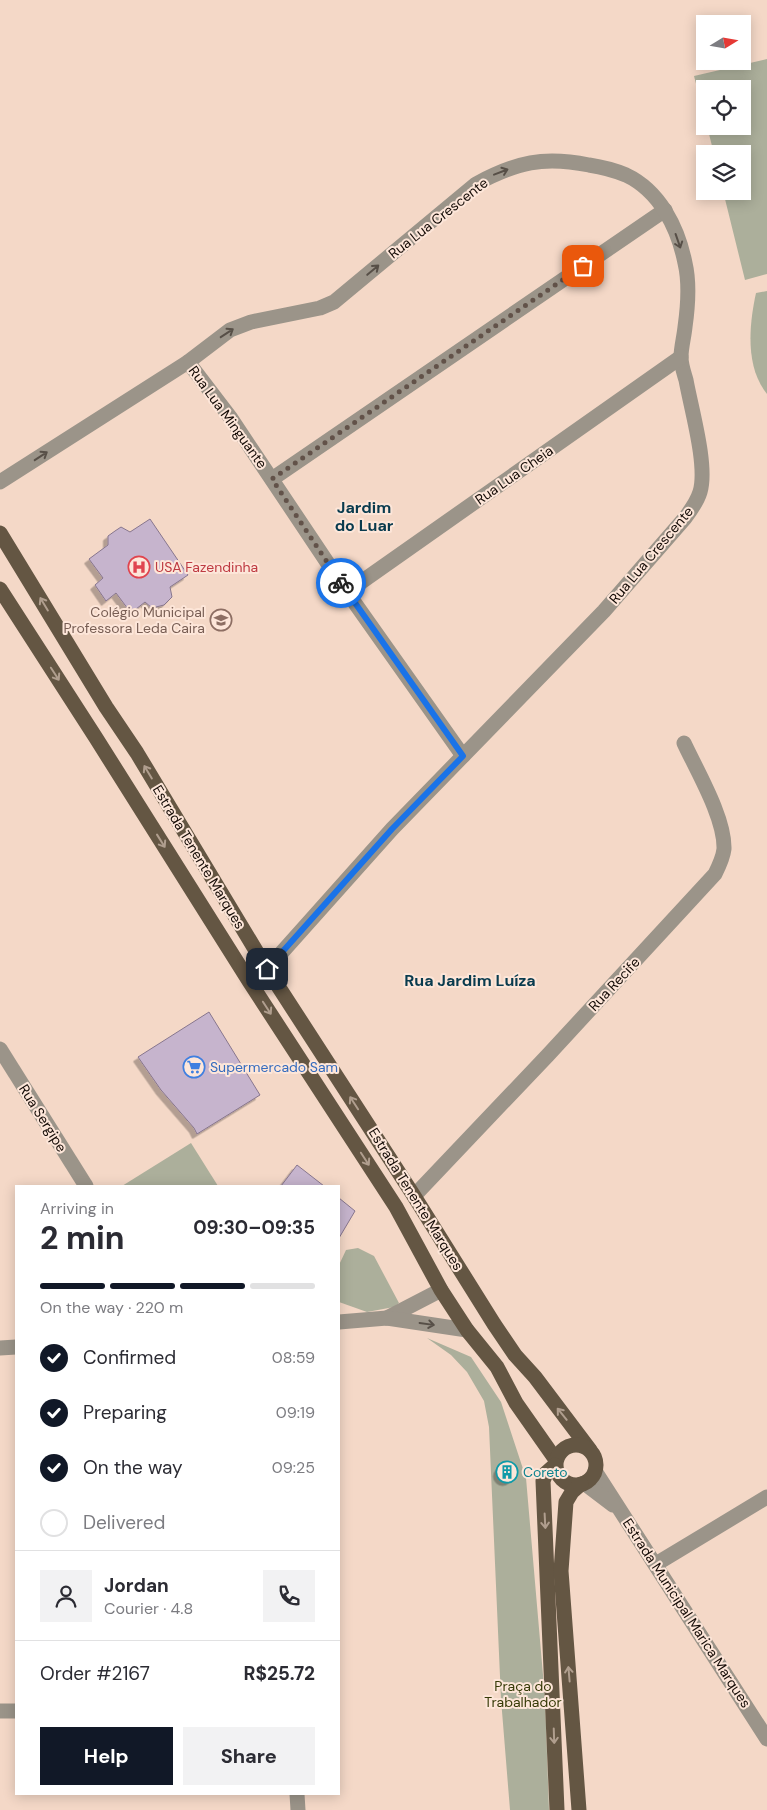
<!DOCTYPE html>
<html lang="en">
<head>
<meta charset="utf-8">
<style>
	body { margin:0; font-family:"DM Sans",sans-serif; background:#f2f2f3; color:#2b2b33; height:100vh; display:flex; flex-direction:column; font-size:19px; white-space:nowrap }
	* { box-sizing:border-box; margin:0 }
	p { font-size:16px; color:#7c7c81 }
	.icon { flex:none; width:28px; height:28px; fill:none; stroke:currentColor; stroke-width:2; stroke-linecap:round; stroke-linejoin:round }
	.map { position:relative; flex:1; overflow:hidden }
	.side { position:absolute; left:15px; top:1185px; width:325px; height:610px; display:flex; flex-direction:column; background:#fff; border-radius:0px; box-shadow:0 2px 12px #0003 }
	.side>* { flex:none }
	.needle { width:32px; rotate:79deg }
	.fabs { position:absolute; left:696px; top:15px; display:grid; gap:10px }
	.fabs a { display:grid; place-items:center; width:55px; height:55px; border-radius:0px; background:#fff; box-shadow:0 2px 12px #0003; font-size:25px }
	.pin { position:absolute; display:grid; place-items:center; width:42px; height:42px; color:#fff; margin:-21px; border-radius:10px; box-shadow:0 2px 8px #0006 }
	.courier { position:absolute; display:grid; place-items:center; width:50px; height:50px; margin:-25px; border:4px solid #1a73e8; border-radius:50%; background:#fff; color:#222; box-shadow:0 1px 6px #0007 }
	.head em { font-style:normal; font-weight:700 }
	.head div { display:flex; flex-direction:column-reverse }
	.head { display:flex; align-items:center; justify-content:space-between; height:85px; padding:0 25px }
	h1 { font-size:32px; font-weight:700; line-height:38px }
	.bar { display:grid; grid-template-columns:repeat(4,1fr); gap:8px 5px; align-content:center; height:60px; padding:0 25px }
	.bar i { height:6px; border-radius:4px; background:#e1e1e2 }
	.bar .current { background:#111827 }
	.bar p { grid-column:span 4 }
	.line { display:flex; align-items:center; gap:12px; padding:0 25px; border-top:1px solid #e1e1e2 }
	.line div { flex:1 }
	.round { display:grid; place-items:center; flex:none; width:52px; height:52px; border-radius:0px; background:#f2f2f3 }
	ol { padding:0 25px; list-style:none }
	li { display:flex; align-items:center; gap:15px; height:55px }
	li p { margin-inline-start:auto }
	li .icon { padding:5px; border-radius:50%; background:#111827; color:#fff; stroke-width:4 }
	li:last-child { color:#7c7c81 }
	li i { width:28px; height:28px; border:2px solid #e1e1e2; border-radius:50% }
	.action { display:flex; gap:10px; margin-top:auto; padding:10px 25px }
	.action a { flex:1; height:58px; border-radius:0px; background:#111827; color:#fff; font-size:20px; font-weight:700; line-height:58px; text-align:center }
	.action a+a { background:#f2f2f3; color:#2b2b33 }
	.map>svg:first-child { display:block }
	.green { fill:#acaf9b }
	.building { fill:#c6b4cd; stroke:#87768d; filter:url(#shadow) }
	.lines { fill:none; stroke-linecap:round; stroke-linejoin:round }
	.street { stroke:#9b9489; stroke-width:15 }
	.primary { stroke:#645643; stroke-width:15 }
	.oneway { stroke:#574f47 }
	.oneway2 { stroke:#b09e8e }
	.done { stroke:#625249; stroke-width:5; stroke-dasharray:0 9 }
	.route { stroke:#1a73e8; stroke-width:6 }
	.labels { text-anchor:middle; stroke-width:4; stroke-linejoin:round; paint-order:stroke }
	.street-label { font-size:14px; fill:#130a05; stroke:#fde6d9 }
	.health-label { font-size:14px; fill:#be3a42; stroke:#fde6d9; text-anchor:start }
	.education-label { font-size:14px; fill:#785e54; stroke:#fde6d9; text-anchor:end }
	.shop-label { font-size:14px; fill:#366cbe; stroke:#fde6d9; text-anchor:start }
	.culture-label { font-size:14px; fill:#0d838f; stroke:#fde6d9; text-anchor:start }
	.park-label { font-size:14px; fill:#373b08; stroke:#fde6d9 }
	.quarter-label { font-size:16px; font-weight:bold; fill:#093b4e; stroke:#fde6d9 }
</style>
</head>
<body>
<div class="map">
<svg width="767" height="1810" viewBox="0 0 767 1810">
	<defs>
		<filter id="shadow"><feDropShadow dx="-4.5" dy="4.5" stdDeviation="0" flood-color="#0004"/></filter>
	</defs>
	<rect width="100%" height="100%" fill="#f4d8c7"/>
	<!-- green -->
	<g class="green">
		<polygon points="767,59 767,274 745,280 723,191 742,191 742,154 714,154 707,126 742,126 742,89 705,89 705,119 694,76"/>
		<path d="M 767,291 L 767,394 C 745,367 749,325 756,293 Z"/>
		<polygon points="191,1143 218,1186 122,1186"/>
		<polygon points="358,1248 374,1256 399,1303 394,1307 367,1312 339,1302 339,1265 346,1250"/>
		<polygon points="427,1338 471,1357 501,1402 526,1478 545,1698 549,1810 510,1810 501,1699 489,1427 484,1401 467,1372 451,1355"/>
	</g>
	<!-- building -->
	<g class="building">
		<polygon points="150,519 188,575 170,587 172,597 164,605 152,608 145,602 131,613 116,593 106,601 95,585 103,578 89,559 108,545 108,536 115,531 121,527 130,532"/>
		<polygon points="209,1012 260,1095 197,1134 194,1128 161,1090 138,1057"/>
		<polygon points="297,1165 324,1186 281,1186"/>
		<polygon points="339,1198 355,1211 339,1238"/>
		<circle cx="507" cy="1472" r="9"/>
	</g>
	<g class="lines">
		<!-- street -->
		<g class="street">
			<polyline points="188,362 230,417 347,592 463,756"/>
			<polyline points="272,479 665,210"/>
			<path d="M 0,482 L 188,362 L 230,330 L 251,322 L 320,308 L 334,302 L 476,184 C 517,162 543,156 589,165 C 602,167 614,170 626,175 C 660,191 678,228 685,263 C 690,284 688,306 685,327 C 684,337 681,348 681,357 C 681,365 684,373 686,380 C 691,408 708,466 700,492 C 697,502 691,510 685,518 L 604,611 L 392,829 L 267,969"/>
			<polyline points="347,592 681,357"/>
			<polyline points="0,1049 86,1186"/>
			<path d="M 414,1196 L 548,1055 L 715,874 C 719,866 723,858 724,849 C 725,818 697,771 684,743"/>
			<polyline points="387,1318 441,1290"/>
			<polyline points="339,1322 387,1318 467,1330"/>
			<polyline points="0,1348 16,1347"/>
			<polyline points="595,1471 767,1739"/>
			<polyline points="584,1483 613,1505"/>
			<polyline points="656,1564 767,1497"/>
			<polyline points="0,1711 16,1711"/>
			<polyline points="297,1794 298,1810"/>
		</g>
		<!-- primary -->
		<g class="primary">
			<polyline points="0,533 106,707 137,753 267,969 414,1196 494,1324 515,1355 535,1377 590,1450"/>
			<polyline points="0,589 96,738 249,981 396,1207 441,1290 467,1330 497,1367 516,1403 556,1460"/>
			<circle cx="576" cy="1465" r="20"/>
			<polyline points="555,1465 546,1473 543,1481 557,1810"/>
			<polyline points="579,1810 561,1571 566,1502 572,1492 581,1484"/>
		</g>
	</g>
	<!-- one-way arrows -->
	<defs><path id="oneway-shaft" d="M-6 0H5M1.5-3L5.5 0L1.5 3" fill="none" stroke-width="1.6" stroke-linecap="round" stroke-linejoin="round" transform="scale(1.25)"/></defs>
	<g class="oneway">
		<use href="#oneway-shaft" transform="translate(501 172) rotate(-21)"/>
		<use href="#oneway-shaft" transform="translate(678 241) rotate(71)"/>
		<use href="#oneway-shaft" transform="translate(373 270) rotate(-40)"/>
		<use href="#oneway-shaft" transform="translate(227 333) rotate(-33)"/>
		<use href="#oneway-shaft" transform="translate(41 456) rotate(-33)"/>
		<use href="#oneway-shaft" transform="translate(427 1324) rotate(8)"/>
	</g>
	<g class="oneway2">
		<use href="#oneway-shaft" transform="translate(44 604) rotate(-121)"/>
		<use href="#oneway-shaft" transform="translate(55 674) rotate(57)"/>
		<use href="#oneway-shaft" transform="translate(148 772) rotate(-121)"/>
		<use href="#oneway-shaft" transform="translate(161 841) rotate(58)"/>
		<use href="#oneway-shaft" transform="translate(267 1008) rotate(57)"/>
		<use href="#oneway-shaft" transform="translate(354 1103) rotate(-123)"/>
		<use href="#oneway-shaft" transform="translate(365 1159) rotate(57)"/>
		<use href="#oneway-shaft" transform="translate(562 1414) rotate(-129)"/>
		<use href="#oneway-shaft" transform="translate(545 1521) rotate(87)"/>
		<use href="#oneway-shaft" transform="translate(569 1674) rotate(-95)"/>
		<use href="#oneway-shaft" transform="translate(554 1736) rotate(88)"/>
	</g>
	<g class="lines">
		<!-- done -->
		<polyline class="done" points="341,583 272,479 583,266"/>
		<!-- route -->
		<polyline class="route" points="267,969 392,829 463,756 341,583"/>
	</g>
	<!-- icons -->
	<defs>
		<g id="hospital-ring" transform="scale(1.125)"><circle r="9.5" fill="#fde6d9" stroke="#e0444e" stroke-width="1.5"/><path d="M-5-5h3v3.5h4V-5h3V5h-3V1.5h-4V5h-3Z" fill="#e0444e"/></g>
		<g id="school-ring" transform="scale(1.125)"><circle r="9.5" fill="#fde6d9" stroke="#8d6e63" stroke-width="1.5"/><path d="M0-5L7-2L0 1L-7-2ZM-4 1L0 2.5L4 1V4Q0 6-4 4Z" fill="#8d6e63"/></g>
		<g id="supermarket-ring" transform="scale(1.125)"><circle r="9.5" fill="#fde6d9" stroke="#3f7fe0" stroke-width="1.5"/><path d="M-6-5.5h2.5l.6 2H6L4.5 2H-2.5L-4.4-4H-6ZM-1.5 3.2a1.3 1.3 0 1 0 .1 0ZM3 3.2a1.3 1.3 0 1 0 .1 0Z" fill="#3f7fe0"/></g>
		<g id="building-ring" transform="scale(1.125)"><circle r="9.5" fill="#fde6d9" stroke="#0f9aa8" stroke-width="1.5"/><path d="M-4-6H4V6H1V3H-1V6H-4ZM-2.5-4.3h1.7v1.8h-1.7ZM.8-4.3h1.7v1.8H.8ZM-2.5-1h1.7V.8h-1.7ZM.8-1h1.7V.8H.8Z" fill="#0f9aa8"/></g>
	</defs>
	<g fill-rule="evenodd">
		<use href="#hospital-ring" x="139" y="567"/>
		<use href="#school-ring" x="221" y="620"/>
		<use href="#supermarket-ring" x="194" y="1067"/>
		<use href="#building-ring" x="507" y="1472"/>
	</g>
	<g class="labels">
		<!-- street labels -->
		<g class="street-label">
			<text transform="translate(438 218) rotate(-38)" y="5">Rua Lua Crescente</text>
			<text transform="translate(228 417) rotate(54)" y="5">Rua Lua Minguante</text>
			<text transform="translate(514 475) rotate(-35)" y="5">Rua Lua Cheia</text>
			<text transform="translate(651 555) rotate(-50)" y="5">Rua Lua Crescente</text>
			<text transform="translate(199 857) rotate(59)" y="5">Estrada Tenente Marques</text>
			<text transform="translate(614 984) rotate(-47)" y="5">Rua Recife</text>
			<text transform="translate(43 1118) rotate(58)" y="5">Rua Sergipe</text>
			<text transform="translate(416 1199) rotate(58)" y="5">Estrada Tenente Marques</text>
			<text transform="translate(687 1613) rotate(57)" y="5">Estrada Municipal Marica Marques</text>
		</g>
		<!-- health labels -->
		<g class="health-label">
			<text x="155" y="572">USA Fazendinha</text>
		</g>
		<!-- education labels -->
		<g class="education-label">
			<text x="205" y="617">Colégio Municipal<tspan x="205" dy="16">Professora Leda Caira</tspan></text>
		</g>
		<!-- shop labels -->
		<g class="shop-label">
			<text x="210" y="1072">Supermercado Sam</text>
		</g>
		<!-- culture labels -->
		<g class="culture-label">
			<text x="523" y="1477">Coreto</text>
		</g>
		<!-- park labels -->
		<g class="park-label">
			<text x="523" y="1691">Praça do<tspan x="523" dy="16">Trabalhador</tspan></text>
		</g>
		<!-- quarter labels -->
		<g class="quarter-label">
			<text x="364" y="513">Jardim<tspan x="364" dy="18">do Luar</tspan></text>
			<text x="470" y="986">Rua Jardim Luíza</text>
		</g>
	</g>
</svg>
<div class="fabs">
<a><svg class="needle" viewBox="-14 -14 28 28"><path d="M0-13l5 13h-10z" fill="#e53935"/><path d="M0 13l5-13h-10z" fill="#7c7c81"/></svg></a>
<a><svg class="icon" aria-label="locate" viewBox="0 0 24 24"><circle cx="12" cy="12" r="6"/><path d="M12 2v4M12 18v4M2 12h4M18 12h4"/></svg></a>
<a><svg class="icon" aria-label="layers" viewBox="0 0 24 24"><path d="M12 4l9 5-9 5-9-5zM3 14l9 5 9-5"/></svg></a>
</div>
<div class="pin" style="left:583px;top:266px;background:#ea580c"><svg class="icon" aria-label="bag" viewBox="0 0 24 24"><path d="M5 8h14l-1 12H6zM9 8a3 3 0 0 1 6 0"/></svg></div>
<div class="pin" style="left:267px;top:969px;background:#1f2937"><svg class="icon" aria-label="home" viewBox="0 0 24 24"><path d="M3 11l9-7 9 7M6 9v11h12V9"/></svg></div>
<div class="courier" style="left:341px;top:583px"><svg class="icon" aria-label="bike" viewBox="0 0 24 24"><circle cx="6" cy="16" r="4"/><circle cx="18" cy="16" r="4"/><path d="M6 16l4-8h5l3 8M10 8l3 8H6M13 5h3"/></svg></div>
<section class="side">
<div class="head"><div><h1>2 min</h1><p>Arriving in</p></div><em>09:30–09:35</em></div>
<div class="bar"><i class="current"></i><i class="current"></i><i class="current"></i><i></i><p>On the way · 220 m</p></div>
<ol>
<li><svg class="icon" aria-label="check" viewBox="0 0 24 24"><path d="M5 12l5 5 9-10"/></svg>Confirmed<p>08:59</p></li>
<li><svg class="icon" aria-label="check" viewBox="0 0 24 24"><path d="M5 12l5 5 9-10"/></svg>Preparing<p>09:19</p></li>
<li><svg class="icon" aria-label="check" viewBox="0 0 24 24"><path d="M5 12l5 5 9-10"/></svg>On the way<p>09:25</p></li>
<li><i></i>Delivered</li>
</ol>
<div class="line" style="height:90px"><a class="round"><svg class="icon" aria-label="person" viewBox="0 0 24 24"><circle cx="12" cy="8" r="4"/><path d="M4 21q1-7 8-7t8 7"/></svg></a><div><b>Jordan</b><p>Courier · 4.8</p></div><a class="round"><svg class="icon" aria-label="phone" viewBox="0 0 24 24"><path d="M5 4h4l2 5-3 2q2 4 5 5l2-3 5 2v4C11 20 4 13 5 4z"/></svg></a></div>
<div class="line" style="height:65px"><div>Order #2167</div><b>R$25.72</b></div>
<div class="action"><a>Help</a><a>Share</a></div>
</section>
</div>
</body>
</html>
